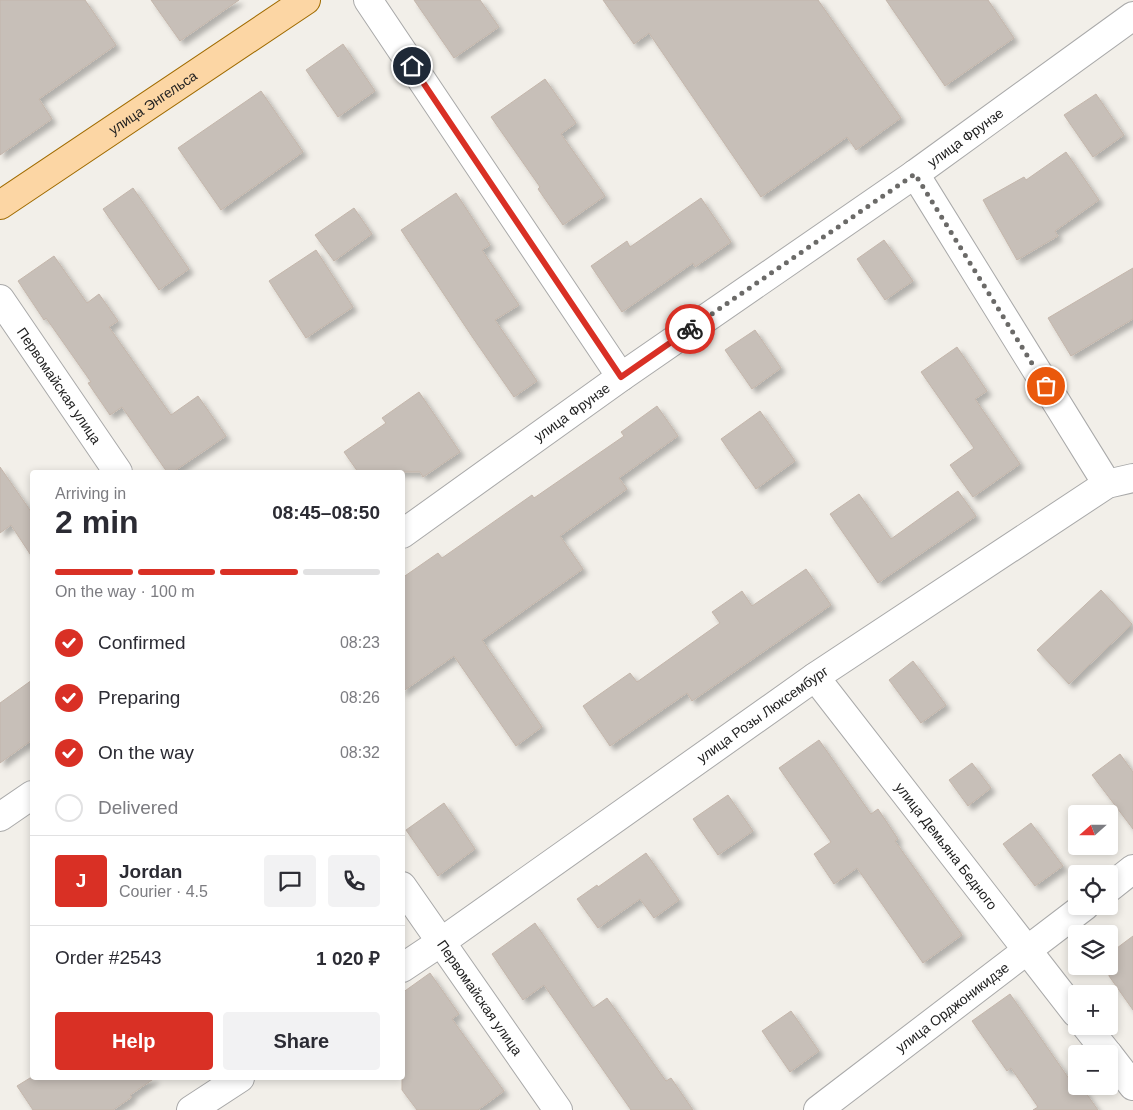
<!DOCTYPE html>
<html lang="en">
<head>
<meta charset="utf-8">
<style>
	body { margin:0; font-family:Arial,sans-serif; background:#f2f2f3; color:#2b2b33; height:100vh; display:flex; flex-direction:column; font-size:19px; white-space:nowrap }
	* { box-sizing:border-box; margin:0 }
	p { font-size:16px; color:#7c7c81 }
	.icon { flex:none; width:28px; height:28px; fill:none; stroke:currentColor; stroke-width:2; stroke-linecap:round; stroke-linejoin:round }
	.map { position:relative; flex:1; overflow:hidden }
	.sheet { position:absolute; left:30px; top:470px; width:375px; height:610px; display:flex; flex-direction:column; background:#fff; border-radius:5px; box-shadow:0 2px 8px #0003 }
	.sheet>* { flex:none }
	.needle { width:32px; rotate:249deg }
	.buttons { position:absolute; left:1068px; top:805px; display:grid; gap:10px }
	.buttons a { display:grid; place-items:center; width:50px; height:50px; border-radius:5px; background:#fff; box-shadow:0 2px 8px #0003; font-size:25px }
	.pin { position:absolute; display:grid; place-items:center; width:42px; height:42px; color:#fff; margin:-21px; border:2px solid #fff; border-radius:50%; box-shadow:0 1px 5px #0007 }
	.courier { position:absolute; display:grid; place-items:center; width:50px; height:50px; margin:-25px; border:4px solid #d93025; border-radius:50%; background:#fff; color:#222; box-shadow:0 1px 6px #0007 }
	.headline em { font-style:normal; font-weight:800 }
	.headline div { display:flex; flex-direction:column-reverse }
	.headline { display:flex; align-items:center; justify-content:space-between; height:85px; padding:0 25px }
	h1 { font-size:32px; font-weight:800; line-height:38px }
	.bar { display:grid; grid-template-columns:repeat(4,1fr); gap:8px 5px; align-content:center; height:60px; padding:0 25px }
	.bar i { height:6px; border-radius:4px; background:#e1e1e2 }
	.bar .selected { background:#d93025 }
	.bar p { grid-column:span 4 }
	.line { display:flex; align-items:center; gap:12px; padding:0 25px; border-top:1px solid #e1e1e2 }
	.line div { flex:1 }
	.round { display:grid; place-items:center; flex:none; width:52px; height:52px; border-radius:5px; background:#f2f2f3 }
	ol { padding:0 25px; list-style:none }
	li { display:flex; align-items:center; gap:15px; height:55px }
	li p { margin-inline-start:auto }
	li .icon { padding:5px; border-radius:50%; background:#d93025; color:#fff; stroke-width:4 }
	li:last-child { color:#7c7c81 }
	li i { width:28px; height:28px; border:2px solid #e1e1e2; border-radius:50% }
	.action { display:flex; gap:10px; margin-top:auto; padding:10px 25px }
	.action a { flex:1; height:58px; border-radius:5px; background:#d93025; color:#fff; font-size:20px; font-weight:800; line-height:58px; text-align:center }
	.action a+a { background:#f2f2f3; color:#2b2b33 }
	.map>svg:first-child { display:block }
	.building { fill:#c7bfb8; stroke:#c4b6ab; filter:url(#shadow) }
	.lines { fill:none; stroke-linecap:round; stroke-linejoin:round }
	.minor-casing { stroke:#a9a9a9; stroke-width:30 }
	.major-casing { stroke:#a06b00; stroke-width:30 }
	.minor { stroke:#fff; stroke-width:28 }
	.major { stroke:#fcd6a4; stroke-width:28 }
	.done { stroke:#6b6a68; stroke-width:5; stroke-dasharray:0 9 }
	.route { stroke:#d93025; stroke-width:6 }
	.labels { text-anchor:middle; stroke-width:4; stroke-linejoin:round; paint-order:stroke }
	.street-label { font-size:14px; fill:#222; stroke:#fff }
</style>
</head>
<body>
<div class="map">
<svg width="1133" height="1110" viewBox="0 0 1133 1110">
	<defs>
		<filter id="shadow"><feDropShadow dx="4.5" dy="4.5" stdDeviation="2.5" flood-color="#0004"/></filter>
	</defs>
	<rect width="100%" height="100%" fill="#f2efe9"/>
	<!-- building -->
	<g class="building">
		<polygon points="0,0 85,0 116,45 39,99 52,119 0,155"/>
		<polygon points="151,0 239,0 180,41"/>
		<polygon points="414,0 480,0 499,27 454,58"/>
		<polygon points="603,0 818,0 901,118 856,150 847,137 761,197 649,33 634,44"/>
		<polygon points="886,0 988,0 1014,38 945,86"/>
		<polygon points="343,44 375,91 338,117 306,70"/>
		<polygon points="545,79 576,123 561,134 605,196 563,225 538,189 540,187 491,117"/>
		<polygon points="261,91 303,152 221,210 178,148"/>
		<polygon points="1096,94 1124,135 1093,157 1064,115"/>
		<polygon points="1066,152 1099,200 1055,231 1058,236 1017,260 983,200 1024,177 1026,180"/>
		<polygon points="133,188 189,269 159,290 103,209"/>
		<polygon points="456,193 490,245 482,250 519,305 495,320 537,381 514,397 473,338 401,230"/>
		<polygon points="701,198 731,242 695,267 693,263 622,312 591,266 627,241 630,247"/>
		<polygon points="354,208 372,234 334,261 315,235"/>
		<polygon points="884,240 913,281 885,300 857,259"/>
		<polygon points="316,250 353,307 306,338 269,281"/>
		<polygon points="54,256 87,303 99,294 118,321 109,327 171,415 198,396 226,436 173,472 167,472 122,407 110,415 88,383 91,382 46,318 44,320 18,281"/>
		<polygon points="1133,268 1133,319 1071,356 1048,318"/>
		<polygon points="755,330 781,368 752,389 725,350"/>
		<polygon points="957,347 987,391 975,399 1020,464 973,497 950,465 974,448 921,372"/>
		<polygon points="419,392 460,452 423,477 420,472 358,472 344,452 386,423 382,418"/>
		<polygon points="657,406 678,436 619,478 627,489 560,536 583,569 482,640 542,727 516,746 454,656 402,692 402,578 438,553 442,558 532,495 534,498 624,436 621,432"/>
		<polygon points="760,411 795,461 756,489 721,439"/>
		<polygon points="0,467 32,513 32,557 11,525 0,533"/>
		<polygon points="958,491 976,516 878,583 830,514 859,494 891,539"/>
		<polygon points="806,569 831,605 692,701 687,693 610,746 583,706 630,673 637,682 720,623 712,612 742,591 752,606"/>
		<polygon points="1101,590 1132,624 1069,684 1037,650"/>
		<polygon points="913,661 946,705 921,723 889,680"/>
		<polygon points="32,680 32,740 0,763 0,703"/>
		<polygon points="819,740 871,814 878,809 898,839 895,841 962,935 923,963 857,868 834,884 814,854 831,842 779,768"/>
		<polygon points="1120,754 1133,772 1133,829 1092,775"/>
		<polygon points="972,763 991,788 968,806 949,780"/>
		<polygon points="728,795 753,831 718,855 693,819"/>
		<polygon points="444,803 475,849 438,876 406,830"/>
		<polygon points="1031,823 1063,866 1035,886 1003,844"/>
		<polygon points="646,853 679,900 654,918 640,899 598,928 577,899 597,885 598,887"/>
		<polygon points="535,923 593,1008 607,998 666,1081 671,1078 693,1110 631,1110 544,985 523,1000 492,954"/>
		<polygon points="1133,936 1133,1010 1109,976 1109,954"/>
		<polygon points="430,973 459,1014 452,1019 504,1091 478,1110 417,1110 402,1090 402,993"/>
		<polygon points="1010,994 1072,1083 1076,1080 1076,1086 1081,1086 1098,1110 1033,1110 1038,1107 1011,1068 1007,1071 972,1021"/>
		<polygon points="791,1011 819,1051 790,1072 762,1031"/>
		<polygon points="30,1078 155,1078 130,1095 132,1097 113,1110 33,1110 17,1086"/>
	</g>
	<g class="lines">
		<!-- minor casing -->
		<g class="minor-casing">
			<g id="minor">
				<polyline points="368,0 621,377"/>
				<polyline points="915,174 1107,484"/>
				<path id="s1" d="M 0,299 L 118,472"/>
				<path id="s2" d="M 402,534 L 621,377 L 915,174 L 1133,16"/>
				<path id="s3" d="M 815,677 L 1076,1013"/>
				<polyline points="0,817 32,795"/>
				<path id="s4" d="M 402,886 L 558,1110"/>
				<polyline points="1109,888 1133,869"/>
				<path id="s5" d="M 402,968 L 441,942 L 815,677 L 1107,484 L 1133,478"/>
				<polyline points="1086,1026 1108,1054"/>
				<polyline points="1109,1055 1133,1086"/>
				<polyline points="191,1110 240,1078"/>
				<path id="s6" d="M 818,1110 L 1085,906"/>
			</g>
		</g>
		<!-- major casing -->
		<g class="major-casing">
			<g id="major">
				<path id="s7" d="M 0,205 L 306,0"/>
			</g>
		</g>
		<!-- minor -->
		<use href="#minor" class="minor"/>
		<!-- major -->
		<use href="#major" class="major"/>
	</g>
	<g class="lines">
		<!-- done -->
		<polyline class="done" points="690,329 915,174 1046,386"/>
		<!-- route -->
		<polyline class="route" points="412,66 621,377 690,329"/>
	</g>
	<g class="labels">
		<!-- street labels -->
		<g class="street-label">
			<text dy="5" stroke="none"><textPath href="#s7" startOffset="184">улица Энгельса</textPath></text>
			<text dy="5" stroke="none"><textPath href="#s2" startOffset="689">улица Фрунзе</textPath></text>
			<text dy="5" stroke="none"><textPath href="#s1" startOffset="105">Первомайская улица</textPath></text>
			<text dy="5" stroke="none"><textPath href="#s2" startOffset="209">улица Фрунзе</textPath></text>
			<text dy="5" stroke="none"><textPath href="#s5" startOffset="441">улица Розы Люксембург</textPath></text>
			<text dy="5" stroke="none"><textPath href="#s3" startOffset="214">улица Демьяна Бедного</textPath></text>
			<text dy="5" stroke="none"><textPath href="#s4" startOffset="136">Первомайская улица</textPath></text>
			<text dy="5" stroke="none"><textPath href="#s6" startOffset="169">улица Орджоникидзе</textPath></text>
		</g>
	</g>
</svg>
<div class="buttons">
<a><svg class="needle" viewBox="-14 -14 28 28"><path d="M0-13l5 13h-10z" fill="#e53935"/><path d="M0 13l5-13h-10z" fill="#7c7c81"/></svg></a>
<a><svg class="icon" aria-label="locate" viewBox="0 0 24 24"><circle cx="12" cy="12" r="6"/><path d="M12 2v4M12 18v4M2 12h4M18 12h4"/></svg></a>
<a><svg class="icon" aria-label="layers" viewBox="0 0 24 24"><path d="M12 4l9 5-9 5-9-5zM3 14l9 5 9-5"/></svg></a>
<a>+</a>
<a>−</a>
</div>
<div class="pin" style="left:1046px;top:386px;background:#ea580c"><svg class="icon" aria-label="bag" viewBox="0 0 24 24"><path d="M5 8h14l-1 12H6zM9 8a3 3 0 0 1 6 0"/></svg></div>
<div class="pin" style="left:412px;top:66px;background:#1f2937"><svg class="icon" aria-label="home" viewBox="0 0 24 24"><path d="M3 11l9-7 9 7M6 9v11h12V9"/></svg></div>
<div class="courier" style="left:690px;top:329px"><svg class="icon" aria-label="bike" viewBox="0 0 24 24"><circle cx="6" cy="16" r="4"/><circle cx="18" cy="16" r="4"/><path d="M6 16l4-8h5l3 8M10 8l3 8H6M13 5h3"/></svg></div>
<section class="sheet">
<div class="headline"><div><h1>2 min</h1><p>Arriving in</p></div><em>08:45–08:50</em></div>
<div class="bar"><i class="selected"></i><i class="selected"></i><i class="selected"></i><i></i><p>On the way · 100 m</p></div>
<ol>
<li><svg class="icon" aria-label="check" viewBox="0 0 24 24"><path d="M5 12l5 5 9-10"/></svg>Confirmed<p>08:23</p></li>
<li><svg class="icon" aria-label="check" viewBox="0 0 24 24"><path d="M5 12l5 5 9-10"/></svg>Preparing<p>08:26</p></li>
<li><svg class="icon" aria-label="check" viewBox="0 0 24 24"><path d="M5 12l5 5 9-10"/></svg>On the way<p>08:32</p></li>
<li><i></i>Delivered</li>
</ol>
<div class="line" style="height:90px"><b class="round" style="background:#d93025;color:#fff">J</b><div><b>Jordan</b><p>Courier · 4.5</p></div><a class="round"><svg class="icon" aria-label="chat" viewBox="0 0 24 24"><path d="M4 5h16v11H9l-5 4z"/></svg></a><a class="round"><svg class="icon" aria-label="phone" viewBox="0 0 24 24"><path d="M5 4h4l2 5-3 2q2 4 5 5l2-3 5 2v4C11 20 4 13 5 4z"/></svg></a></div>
<div class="line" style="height:65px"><div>Order #2543</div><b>1 020 ₽</b></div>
<div class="action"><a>Help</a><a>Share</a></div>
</section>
</div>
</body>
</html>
